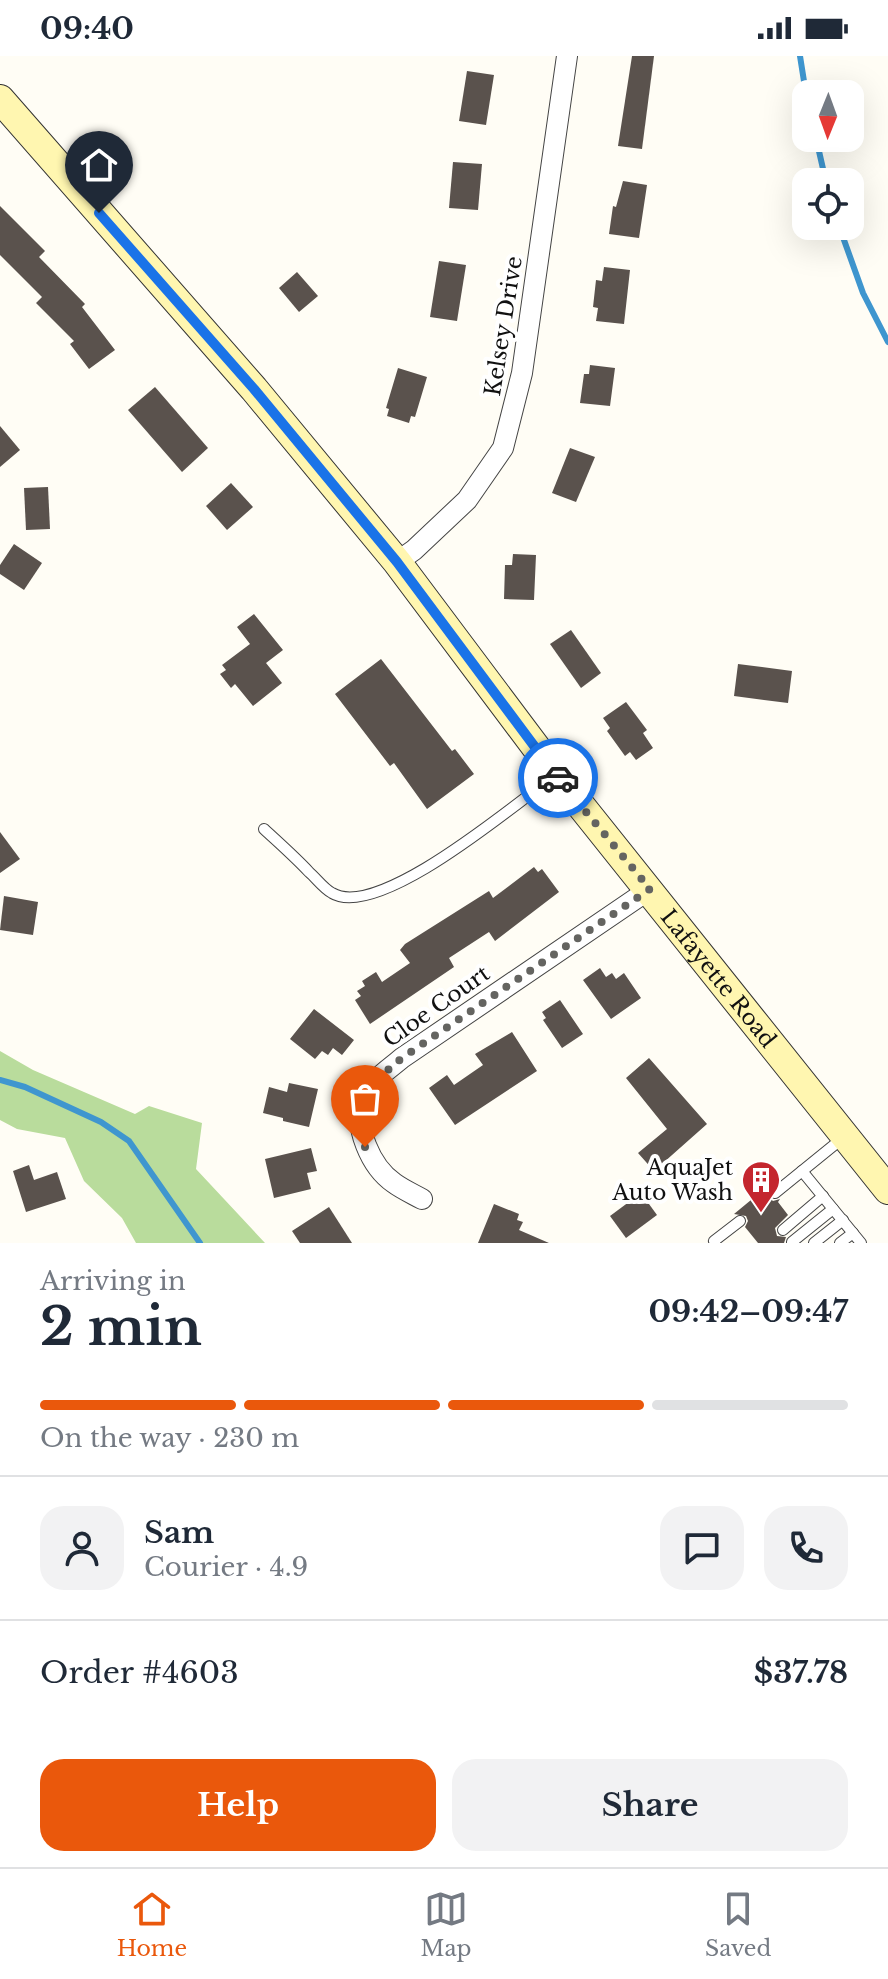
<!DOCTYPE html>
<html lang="en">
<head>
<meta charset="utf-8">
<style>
	body { margin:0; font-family:"Libre Baskerville",serif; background:#f2f2f3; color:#1f2937; height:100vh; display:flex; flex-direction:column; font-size:30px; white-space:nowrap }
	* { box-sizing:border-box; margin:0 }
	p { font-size:26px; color:#747a83 }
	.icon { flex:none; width:44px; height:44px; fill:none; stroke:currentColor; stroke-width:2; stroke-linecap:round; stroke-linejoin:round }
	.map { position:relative; height:1187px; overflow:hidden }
	.panel { display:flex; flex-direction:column; background:#fff; flex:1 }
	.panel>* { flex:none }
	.needle { width:52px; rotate:181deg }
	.buttons { position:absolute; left:792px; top:24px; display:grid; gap:16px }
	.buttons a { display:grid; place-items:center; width:72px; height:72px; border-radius:16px; background:#fff; box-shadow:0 8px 32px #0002; font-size:40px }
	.pin { position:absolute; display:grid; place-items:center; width:68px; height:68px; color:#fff; margin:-82px -34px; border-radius:50% 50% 50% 0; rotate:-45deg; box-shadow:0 0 8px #0007 }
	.pin .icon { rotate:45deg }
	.courier { position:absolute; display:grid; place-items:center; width:80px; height:80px; margin:-40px; border:6px solid #1a73e8; border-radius:50%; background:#fff; color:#222; box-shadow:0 2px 10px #0007 }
	.head em { font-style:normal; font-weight:800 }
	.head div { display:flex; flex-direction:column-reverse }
	.head { display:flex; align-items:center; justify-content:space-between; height:136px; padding:0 40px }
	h1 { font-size:52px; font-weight:800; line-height:60px }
	.bar { display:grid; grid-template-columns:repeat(4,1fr); gap:12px 8px; align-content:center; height:96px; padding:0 40px }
	.bar i { height:10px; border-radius:6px; background:#e0e1e3 }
	.bar .current { background:#ea580c }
	.bar p { grid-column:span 4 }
	.line { display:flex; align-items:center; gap:20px; padding:0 40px; border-top:2px solid #e0e1e3 }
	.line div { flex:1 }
	.round { display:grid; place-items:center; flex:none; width:84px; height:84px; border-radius:24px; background:#f2f2f3 }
	.action { display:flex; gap:16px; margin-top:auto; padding:16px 40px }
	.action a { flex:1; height:92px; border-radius:24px; background:#ea580c; color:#fff; font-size:32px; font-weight:800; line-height:92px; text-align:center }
	.action a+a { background:#f2f2f3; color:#1f2937 }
	.status { display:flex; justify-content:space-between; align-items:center; height:56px; padding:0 40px; background:#fff; direction:ltr }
	.status svg { height:22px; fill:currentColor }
	.dock { display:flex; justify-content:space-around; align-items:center; height:112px; border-top:2px solid #e0e1e3; background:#fff; font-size:22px; color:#747a83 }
	.dock a { display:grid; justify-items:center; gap:4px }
	.dock .current { color:#ea580c }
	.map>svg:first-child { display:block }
	.forest { fill:#b9dc9c }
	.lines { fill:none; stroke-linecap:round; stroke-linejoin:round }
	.stream { stroke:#3f96cf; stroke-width:6 }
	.building { fill:#5a524d }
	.lane-casing { stroke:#444; stroke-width:12 }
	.street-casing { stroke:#444; stroke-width:22 }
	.secondary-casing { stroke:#333; stroke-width:30 }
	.lane { stroke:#fff; stroke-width:10 }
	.street { stroke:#fff; stroke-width:20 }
	.secondary { stroke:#fff6b0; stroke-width:28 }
	.done { stroke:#646461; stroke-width:8; stroke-dasharray:0 14.4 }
	.route { stroke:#1a73e8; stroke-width:10 }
	.labels { text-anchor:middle; stroke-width:8; stroke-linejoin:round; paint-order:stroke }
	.street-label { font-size:22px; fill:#111; stroke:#fff }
	.poi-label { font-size:22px; fill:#111; stroke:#fff; text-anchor:end }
</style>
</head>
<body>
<div class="status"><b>09:40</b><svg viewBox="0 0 49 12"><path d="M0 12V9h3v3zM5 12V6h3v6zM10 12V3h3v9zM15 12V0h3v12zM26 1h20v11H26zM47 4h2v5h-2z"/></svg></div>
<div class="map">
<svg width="888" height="1187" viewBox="0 0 888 1187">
	<rect width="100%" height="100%" fill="#fffdf5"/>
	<!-- forest -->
	<polygon class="forest" points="0,995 33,1014 135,1058 149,1050 202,1067 196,1113 265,1187 136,1187 122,1162 84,1125 65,1082 17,1073 0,1064"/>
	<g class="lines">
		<!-- stream -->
		<g class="stream">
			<polyline points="800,0 806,38"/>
			<polyline points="816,82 826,126"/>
			<polyline points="839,170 863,237 888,286"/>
			<polyline points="0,1024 25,1031 101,1066 129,1085 200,1187"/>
		</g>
	</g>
	<!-- building -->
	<g class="building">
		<polygon points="632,0 654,0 642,93 618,90"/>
		<polygon points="467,15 494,19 486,69 459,65"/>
		<polygon points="453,106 482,108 478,154 449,152"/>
		<polygon points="623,125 647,129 639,182 609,178 613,150 616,151"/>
		<polygon points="0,150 45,195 39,201 85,248 82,251 115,294 89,313 70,288 74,285 36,247 42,241 0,199"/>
		<polygon points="439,205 466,209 457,265 430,261"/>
		<polygon points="604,211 630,214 624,268 596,265 598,252 593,251 596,224 602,225"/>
		<polygon points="297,216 318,240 299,256 279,232"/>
		<polygon points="590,309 615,312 610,350 580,347 584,318 589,318"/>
		<polygon points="398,312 427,321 415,361 411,360 409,367 387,360 389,353 386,352"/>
		<polygon points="155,331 208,392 182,416 128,354"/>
		<polygon points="0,370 20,394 0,411"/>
		<polygon points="570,392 595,401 576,446 552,437"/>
		<polygon points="231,427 253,451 227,474 206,450"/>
		<polygon points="48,431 50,473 26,474 24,432"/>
		<polygon points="14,488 42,507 24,534 0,518 0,509"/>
		<polygon points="513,498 536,499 534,544 504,543 505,509 512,509"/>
		<polygon points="254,558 283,594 266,607 282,627 253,650 235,628 231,632 220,618 226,614 222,609 250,588 237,571"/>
		<polygon points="571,574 601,617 581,632 550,588"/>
		<polygon points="381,603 452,695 455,693 474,718 427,753 394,707 390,710 335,638"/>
		<polygon points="738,608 792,615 788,647 734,640"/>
		<polygon points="626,646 647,674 643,677 653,692 636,704 630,696 625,700 607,675 610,672 603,662"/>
		<polygon points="0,776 20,803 0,817"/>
		<polygon points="534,811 538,816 542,813 559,836 495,885 489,876 449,902 454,911 370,968 355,944 361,940 357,935 365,930 362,925 376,916 382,926 410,907 400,894 405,888 489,835 493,842"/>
		<polygon points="4,840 38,846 33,879 0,874"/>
		<polygon points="600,912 606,921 612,917 616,923 624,917 641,942 611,963 583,924"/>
		<polygon points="560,944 583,978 562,992 543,964 546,962 542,956"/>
		<polygon points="314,953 354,984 342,999 333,992 328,999 322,995 315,1003 290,983"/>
		<polygon points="512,976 537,1015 455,1069 429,1032 447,1019 454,1029 483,1009 475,998"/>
		<polygon points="649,1002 707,1068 654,1115 638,1097 667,1073 626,1022"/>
		<polygon points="289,1027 318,1033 309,1071 283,1065 283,1062 263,1057 269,1031 287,1036"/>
		<polygon points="311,1092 317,1115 307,1117 311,1133 274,1142 265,1103"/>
		<polygon points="29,1109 34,1124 57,1116 66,1143 26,1156 13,1115"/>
		<polygon points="769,1129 768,1141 773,1145 780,1143 778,1146 788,1159 775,1172 777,1180 786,1181 784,1187 758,1187 745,1171 748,1165 746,1160 734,1158"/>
		<polygon points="641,1137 657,1159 626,1182 610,1160"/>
		<polygon points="494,1148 519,1158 517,1164 523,1166 519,1174 549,1187 478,1187"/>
		<polygon points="329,1151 352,1187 300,1187 292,1175"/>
	</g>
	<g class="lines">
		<!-- lane casing -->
		<g class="lane-casing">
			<g id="lane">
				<path d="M 264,773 C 279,787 295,801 309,816 C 316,822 324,833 332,837 C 378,865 514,749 554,720"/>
				<polyline points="802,1115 861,1187"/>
				<polyline points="775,1137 844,1081"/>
				<polyline points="783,1174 823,1140"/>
				<polyline points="792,1186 833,1153"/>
				<polyline points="715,1187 714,1185 740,1165"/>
				<polyline points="814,1187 843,1164"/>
				<polyline points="840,1187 853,1177"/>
			</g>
		</g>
		<!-- street casing -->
		<g class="street-casing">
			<g id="street">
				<polyline points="397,506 414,494 467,444 503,392 522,317 567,0"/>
				<path d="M 422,1143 C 413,1138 402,1133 394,1127 C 371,1111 353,1071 363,1043 C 370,1025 388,1014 402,1002 L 650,833"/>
			</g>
		</g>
		<!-- secondary casing -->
		<g class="secondary-casing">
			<g id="secondary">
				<path id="s1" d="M 0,43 L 254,333 L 397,506 L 562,726 L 888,1134"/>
			</g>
		</g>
		<!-- lane -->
		<use href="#lane" class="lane"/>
		<!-- street -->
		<use href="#street" class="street"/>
		<!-- secondary -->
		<use href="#secondary" class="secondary"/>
	</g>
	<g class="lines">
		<!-- done -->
		<path class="done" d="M 365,1091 C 355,1045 368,1030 402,1002 L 650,833 L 558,722"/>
		<!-- route -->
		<polyline class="route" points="99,157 254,333 397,506 558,722"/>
	</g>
	<!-- icons -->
	<defs>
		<g id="building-pin" transform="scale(2)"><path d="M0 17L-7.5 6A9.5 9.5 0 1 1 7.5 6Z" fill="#c4262e" stroke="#fff"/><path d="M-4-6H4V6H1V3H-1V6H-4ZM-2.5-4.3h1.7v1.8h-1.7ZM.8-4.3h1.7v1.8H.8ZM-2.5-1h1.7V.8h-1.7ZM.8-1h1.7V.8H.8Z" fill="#fff"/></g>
	</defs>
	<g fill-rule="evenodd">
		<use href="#building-pin" x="761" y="1124"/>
	</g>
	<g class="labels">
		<!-- street labels -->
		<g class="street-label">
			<text transform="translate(503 270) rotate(-81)" y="8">Kelsey Drive</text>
			<text dy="8" stroke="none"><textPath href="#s1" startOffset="1136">Lafayette Road</textPath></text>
			<text transform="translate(436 950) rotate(-35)" y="8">Cloe Court</text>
		</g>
		<!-- poi labels -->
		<g class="poi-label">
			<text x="733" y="1119">AquaJet<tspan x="733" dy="25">Auto Wash</tspan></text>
		</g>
	</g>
</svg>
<div class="buttons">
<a><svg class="needle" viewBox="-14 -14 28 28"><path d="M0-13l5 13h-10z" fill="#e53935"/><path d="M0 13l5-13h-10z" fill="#747a83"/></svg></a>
<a><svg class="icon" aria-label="locate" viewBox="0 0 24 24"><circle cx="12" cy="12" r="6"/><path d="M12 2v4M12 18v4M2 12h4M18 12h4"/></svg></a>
</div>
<div class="pin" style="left:365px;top:1091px;background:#ea580c"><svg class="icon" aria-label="bag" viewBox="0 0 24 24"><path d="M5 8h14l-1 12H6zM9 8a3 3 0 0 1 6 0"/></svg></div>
<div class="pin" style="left:99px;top:157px;background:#1f2937"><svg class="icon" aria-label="home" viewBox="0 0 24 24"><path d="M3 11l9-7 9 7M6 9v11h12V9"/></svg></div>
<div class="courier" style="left:558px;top:722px"><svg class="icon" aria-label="car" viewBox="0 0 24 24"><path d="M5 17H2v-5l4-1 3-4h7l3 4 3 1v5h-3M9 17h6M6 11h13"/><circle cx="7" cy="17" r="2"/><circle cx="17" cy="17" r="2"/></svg></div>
</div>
<section class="panel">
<div class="head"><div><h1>2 min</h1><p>Arriving in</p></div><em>09:42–09:47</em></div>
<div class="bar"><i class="current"></i><i class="current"></i><i class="current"></i><i></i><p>On the way · 230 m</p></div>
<div class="line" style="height:144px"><a class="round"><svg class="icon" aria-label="person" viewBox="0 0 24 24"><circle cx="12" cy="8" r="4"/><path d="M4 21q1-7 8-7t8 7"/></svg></a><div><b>Sam</b><p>Courier · 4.9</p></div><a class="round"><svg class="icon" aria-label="chat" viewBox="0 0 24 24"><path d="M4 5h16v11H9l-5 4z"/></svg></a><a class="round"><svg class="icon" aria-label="phone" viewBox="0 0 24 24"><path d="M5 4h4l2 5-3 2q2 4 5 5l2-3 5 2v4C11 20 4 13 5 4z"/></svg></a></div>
<div class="line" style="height:104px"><div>Order #4603</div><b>$37.78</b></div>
<div class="action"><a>Help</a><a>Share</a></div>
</section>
<nav class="dock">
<a class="current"><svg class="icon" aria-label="home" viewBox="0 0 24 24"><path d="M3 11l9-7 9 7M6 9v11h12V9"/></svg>Home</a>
<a><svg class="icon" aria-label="map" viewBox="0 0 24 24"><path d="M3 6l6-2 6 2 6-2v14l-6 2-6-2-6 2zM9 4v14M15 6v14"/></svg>Map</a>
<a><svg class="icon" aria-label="saved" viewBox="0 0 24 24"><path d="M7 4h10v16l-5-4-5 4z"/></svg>Saved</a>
</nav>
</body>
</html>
